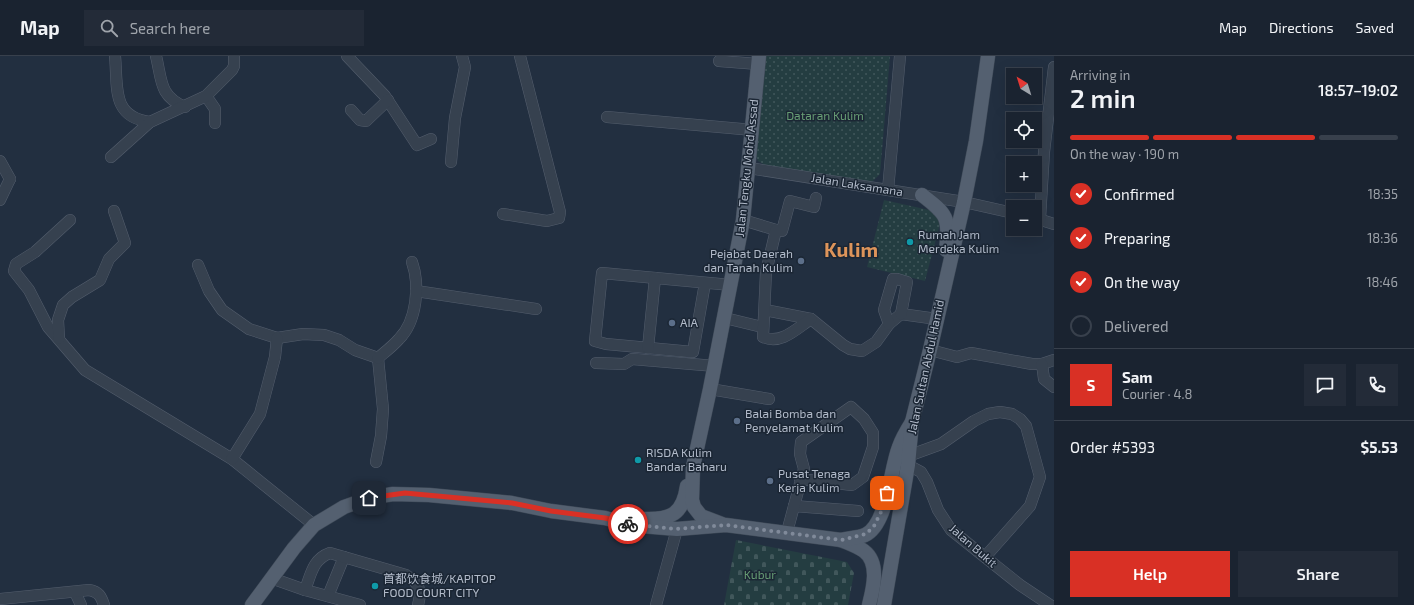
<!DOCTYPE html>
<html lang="en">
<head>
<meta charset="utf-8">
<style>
	body { margin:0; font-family:"Exo 2","Noto Sans SC",sans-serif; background:#232b38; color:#f1f3f6; height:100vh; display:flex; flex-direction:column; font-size:15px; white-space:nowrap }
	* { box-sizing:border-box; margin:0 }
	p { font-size:13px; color:#9fa4ab }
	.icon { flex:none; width:22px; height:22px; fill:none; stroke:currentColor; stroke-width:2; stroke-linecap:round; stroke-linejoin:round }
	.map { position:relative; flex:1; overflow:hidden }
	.sheet { display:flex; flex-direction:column; background:#1a2330; width:360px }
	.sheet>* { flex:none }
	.needle { width:26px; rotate:322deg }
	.buttons { position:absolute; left:1006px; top:12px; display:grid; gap:8px }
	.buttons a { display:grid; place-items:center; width:36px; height:36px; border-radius:0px; background:#1a2330; box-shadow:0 4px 16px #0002,0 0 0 1px #38404c; font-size:20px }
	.pin { position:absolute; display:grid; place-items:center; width:34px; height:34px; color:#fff; margin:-17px; border-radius:8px; box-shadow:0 2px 6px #0006 }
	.courier { position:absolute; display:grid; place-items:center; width:40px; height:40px; margin:-20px; border:3px solid #d93025; border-radius:50%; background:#fff; color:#222; box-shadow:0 1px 5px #0007 }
	.headline em { font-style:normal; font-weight:600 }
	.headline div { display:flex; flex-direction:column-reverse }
	.headline { display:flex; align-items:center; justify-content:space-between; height:68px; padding:0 16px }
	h1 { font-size:26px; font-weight:600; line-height:30px }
	.bar { display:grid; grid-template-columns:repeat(4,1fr); gap:6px 4px; align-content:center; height:48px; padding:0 16px }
	.bar i { height:5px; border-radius:3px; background:#38404c }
	.bar .active { background:#d93025 }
	.bar p { grid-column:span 4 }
	.line { display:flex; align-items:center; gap:10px; padding:0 16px; border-top:1px solid #38404c }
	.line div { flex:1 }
	.round { display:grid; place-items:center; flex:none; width:42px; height:42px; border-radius:0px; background:#232b38 }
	ol { padding:0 16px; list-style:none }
	li { display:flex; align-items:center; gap:12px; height:44px }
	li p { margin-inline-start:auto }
	li .icon { padding:4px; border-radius:50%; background:#d93025; color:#fff; stroke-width:4 }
	li:last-child { color:#9fa4ab }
	li i { width:22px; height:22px; border:2px solid #38404c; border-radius:50% }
	.action { display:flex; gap:8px; margin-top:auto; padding:8px 16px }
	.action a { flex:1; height:46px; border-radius:0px; background:#d93025; color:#fff; font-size:16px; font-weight:600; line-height:46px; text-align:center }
	.action a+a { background:#232b38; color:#f1f3f6 }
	header { display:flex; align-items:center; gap:24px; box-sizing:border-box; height:56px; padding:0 20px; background:#1a2330; border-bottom:1px solid #38404c }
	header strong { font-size:19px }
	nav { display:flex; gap:22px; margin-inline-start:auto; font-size:14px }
	.search { width:280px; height:36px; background:#232b38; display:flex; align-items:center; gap:10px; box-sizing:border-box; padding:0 14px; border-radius:0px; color:#9fa4ab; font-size:15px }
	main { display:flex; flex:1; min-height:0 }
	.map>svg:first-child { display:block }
	.cemetery { fill:url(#cemetery-stones) }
	.park { fill:url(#park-dots) }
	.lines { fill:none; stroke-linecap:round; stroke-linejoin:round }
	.minor-casing { stroke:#545e6d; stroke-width:12 }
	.major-casing { stroke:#3f4a58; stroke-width:15 }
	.minor { stroke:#36414f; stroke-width:11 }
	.major { stroke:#546070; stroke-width:14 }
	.done { stroke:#808a9a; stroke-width:4; stroke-dasharray:0 7.2 }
	.route { stroke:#d93025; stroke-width:5 }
	.culture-dot { fill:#0f9aa8; stroke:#1b2634; stroke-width:1.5 }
	.service-dot { fill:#5c6f8a; stroke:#1b2634; stroke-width:1.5 }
	.labels { text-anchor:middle; stroke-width:3; stroke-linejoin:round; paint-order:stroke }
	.park-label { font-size:12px; fill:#679d74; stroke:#1b2634 }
	.street-label { font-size:12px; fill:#b2bbca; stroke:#1b2634 }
	.poi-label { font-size:12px; fill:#b2bbca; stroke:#1b2634; text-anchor:start }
	.town-label { font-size:20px; font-weight:bold; fill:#dd945a; stroke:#1b2634 }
</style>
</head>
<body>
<header>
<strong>Map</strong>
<div class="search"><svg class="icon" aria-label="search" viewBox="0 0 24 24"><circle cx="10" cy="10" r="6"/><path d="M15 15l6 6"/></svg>Search here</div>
<nav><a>Map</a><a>Directions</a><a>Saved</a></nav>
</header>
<main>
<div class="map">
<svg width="1054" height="549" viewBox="0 0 1054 549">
	<defs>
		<pattern id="cemetery-stones" width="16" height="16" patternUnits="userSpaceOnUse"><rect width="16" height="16" fill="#243d41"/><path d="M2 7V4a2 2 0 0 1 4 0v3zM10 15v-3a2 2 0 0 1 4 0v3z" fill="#41575b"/></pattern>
		<pattern id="park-dots" width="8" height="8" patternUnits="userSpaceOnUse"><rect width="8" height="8" fill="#243d41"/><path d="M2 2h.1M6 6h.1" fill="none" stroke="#41575b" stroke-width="1.8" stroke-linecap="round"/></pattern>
	</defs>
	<rect width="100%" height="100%" fill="#222f40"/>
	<!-- cemetery -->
	<polygon class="cemetery" points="736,484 847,506 854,517 848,549 724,549"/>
	<!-- park -->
	<g class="park">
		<polygon points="763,0 890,0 880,118 873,125 867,127 765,109 758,105 755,98"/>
		<polygon points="884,144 929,154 936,159 940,168 925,225 867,211"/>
	</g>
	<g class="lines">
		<!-- minor casing -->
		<g class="minor-casing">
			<g id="minor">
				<path d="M 115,0 C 118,31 111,61 150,66"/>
				<path d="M 156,0 C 162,24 159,40 185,51"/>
				<polyline points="347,0 385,40 417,89 431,83"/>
				<polyline points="719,5 758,8"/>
				<polyline points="206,40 215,53 215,67"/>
				<polyline points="351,54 360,64 366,65 388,44"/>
				<polyline points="607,61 753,74"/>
				<polyline points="111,101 150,66 206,40 232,14 234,10 234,0"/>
				<polyline points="0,105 10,123"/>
				<polyline points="451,106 455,62 465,11 462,0"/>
				<polyline points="749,112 964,146 1013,157"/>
				<polyline points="888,134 900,0"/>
				<polyline points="0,144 10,123"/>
				<polyline points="503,158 547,165 559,162 560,156 520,0"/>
				<polyline points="1035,162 1054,168"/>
				<polyline points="1040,163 1044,96 1054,11"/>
				<polyline points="70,164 35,196 16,208 14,215 29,234 48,271 85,314 232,403 314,469"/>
				<polyline points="743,164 776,174"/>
				<polyline points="198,209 209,235 222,254 249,273 277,282 303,278 324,279 339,284 355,294 378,302 383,353 381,380 376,406"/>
				<polyline points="705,227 693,296 606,288 595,285 602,217 731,229"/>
				<polyline points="416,235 536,253"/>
				<polyline points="765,254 811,263 843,289 850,293 862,295 876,286 889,268 901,258 937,263"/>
				<polyline points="725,262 762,271"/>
				<path d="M 811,263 C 796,273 781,289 763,281 L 766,216 L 776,174 L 782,175 L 790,145 L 814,151 L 816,142"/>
				<polyline points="889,268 884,254 893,223 897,223 907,226 901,258"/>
				<polyline points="59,282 58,264 63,249 72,241 100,224 109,203 125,187 114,155"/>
				<polyline points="648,292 655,222"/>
				<polyline points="930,294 957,301 971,297 1032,308 1042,308 1054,304"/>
				<path d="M 378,302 C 385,296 393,290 399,283 C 417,265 420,229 412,206"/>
				<polyline points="596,307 624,308 632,303 715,310"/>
				<polyline points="1042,308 1044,323 1054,331"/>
				<polyline points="710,333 769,343"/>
				<polyline points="908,400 941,388 974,365 988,358 1000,356 1012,358 1020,363 1026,370 1040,421 1030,450 985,501"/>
				<polyline points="232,403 260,358 275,301 277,282"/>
				<polyline points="908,409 921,416 927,426 938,454 951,474 1020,529 1050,549"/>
				<polyline points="794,450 858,455"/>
				<polyline points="787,476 804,413 800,398 801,386 851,351 864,363 873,377 873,391 863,421 852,429 800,423"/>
				<polyline points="271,522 305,534"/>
				<polyline points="75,536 81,549"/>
				<polyline points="328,540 344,501"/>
				<path d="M 0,543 L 89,534 C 99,536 101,540 104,549"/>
				<path d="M 360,549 L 305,534 C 311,518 313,503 330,497 L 406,519 C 419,527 422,534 418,549"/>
				<polyline points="656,549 677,473"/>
			</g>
		</g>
		<!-- major casing -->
		<g class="major-casing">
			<g id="major">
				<path d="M 922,139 C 947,158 950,162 946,194"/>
				<path d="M 644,463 C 671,464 683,458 687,430"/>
				<polyline points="722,468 701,460 694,451 692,444 693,411 710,333 743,164 759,0"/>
				<path d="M 841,484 C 848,487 857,490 864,495 C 880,507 873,533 869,549"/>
				<path d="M 252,549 L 294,492 L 314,469 L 344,451 L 369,442 L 393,438 L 429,439 L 512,447 L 551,455 L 605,462 L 630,469 L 677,473 L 726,469 L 841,484 C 849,482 858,482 865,479 C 888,468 890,413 899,391 C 902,382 907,374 912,366"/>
				<polyline points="884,549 908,409 912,366 930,294 964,146 976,85 988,0"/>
			</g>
		</g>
		<!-- minor -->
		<use href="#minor" class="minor"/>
		<!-- major -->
		<use href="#major" class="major"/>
	</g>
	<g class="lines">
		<!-- done -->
		<polyline class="done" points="628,468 676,473 726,469 841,484 866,478 874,470 884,450 887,437"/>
		<!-- route -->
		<polyline class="route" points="369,442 405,437 512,447 551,455 605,462 628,468"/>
	</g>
	<!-- markers -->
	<g class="culture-dot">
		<circle cx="910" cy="186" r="4"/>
		<circle cx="638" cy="404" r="4"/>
		<circle cx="375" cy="530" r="4"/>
	</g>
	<g class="service-dot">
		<circle cx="801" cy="205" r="4"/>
		<circle cx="672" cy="267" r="4"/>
		<circle cx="737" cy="365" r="4"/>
		<circle cx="770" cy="425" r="4"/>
	</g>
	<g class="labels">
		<!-- park labels -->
		<g class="park-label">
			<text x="825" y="64">Dataran Kulim</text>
			<text x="760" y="523">Kubur</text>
		</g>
		<!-- street labels -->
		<g class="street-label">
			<text transform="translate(747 112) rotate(-84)" y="4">Jalan Tengku Mohd Assad</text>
			<text transform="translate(857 129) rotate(9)" y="4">Jalan Laksamana</text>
			<text transform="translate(926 311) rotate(-78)" y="4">Jalan Sultan Abdul Hamid</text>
			<text transform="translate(973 490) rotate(41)" y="4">Jalan Bukit</text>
		</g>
		<!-- poi labels -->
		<g class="poi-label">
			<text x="918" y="183">Rumah Jam<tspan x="918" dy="14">Merdeka Kulim</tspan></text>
			<text x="793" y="202" text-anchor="end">Pejabat Daerah<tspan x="793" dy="14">dan Tanah Kulim</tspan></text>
			<text x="680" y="271">AIA</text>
			<text x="745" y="362">Balai Bomba dan<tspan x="745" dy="14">Penyelamat Kulim</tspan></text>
			<text x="646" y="401">RISDA Kulim<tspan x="646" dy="14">Bandar Baharu</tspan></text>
			<text x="778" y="422">Pusat Tenaga<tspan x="778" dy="14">Kerja Kulim</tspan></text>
			<text x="383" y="527">首都饮食城/KAPITOP<tspan x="383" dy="14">FOOD COURT CITY</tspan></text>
		</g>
		<!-- town labels -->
		<g class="town-label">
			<text x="851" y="201">Kulim</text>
		</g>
	</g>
</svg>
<div class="buttons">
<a><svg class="needle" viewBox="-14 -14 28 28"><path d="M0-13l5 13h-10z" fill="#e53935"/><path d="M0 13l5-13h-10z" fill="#9fa4ab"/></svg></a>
<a><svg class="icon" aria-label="locate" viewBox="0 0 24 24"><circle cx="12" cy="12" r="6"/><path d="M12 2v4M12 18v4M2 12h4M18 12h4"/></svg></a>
<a>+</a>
<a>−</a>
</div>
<div class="pin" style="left:887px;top:437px;background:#ea580c"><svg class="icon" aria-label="bag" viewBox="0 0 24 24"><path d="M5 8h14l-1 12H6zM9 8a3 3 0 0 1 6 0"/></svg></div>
<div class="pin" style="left:369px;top:442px;background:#1f2937"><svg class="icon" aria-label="home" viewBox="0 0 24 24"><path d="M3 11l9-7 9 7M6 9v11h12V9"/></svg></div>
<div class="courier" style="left:628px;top:468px"><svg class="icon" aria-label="bike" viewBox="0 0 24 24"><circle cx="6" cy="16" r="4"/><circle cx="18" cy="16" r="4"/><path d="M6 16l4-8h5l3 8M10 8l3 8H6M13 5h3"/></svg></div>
</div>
<section class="sheet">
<div class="headline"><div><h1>2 min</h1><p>Arriving in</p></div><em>18:57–19:02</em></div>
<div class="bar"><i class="active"></i><i class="active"></i><i class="active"></i><i></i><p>On the way · 190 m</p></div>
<ol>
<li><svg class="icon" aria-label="check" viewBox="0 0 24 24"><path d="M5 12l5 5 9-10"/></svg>Confirmed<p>18:35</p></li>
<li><svg class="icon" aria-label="check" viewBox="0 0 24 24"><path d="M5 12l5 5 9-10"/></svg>Preparing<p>18:36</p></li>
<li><svg class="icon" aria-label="check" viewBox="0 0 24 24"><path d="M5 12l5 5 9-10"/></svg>On the way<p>18:46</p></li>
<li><i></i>Delivered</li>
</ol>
<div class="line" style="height:72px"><b class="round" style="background:#d93025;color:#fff">S</b><div><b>Sam</b><p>Courier · 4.8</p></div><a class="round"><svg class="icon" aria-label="chat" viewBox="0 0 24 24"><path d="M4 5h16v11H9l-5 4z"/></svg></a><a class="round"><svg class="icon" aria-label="phone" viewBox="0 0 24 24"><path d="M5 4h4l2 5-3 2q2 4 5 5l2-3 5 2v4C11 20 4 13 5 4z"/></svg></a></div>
<div class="line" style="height:52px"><div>Order #5393</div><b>$5.53</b></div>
<div class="action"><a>Help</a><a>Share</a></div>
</section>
</main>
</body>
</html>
